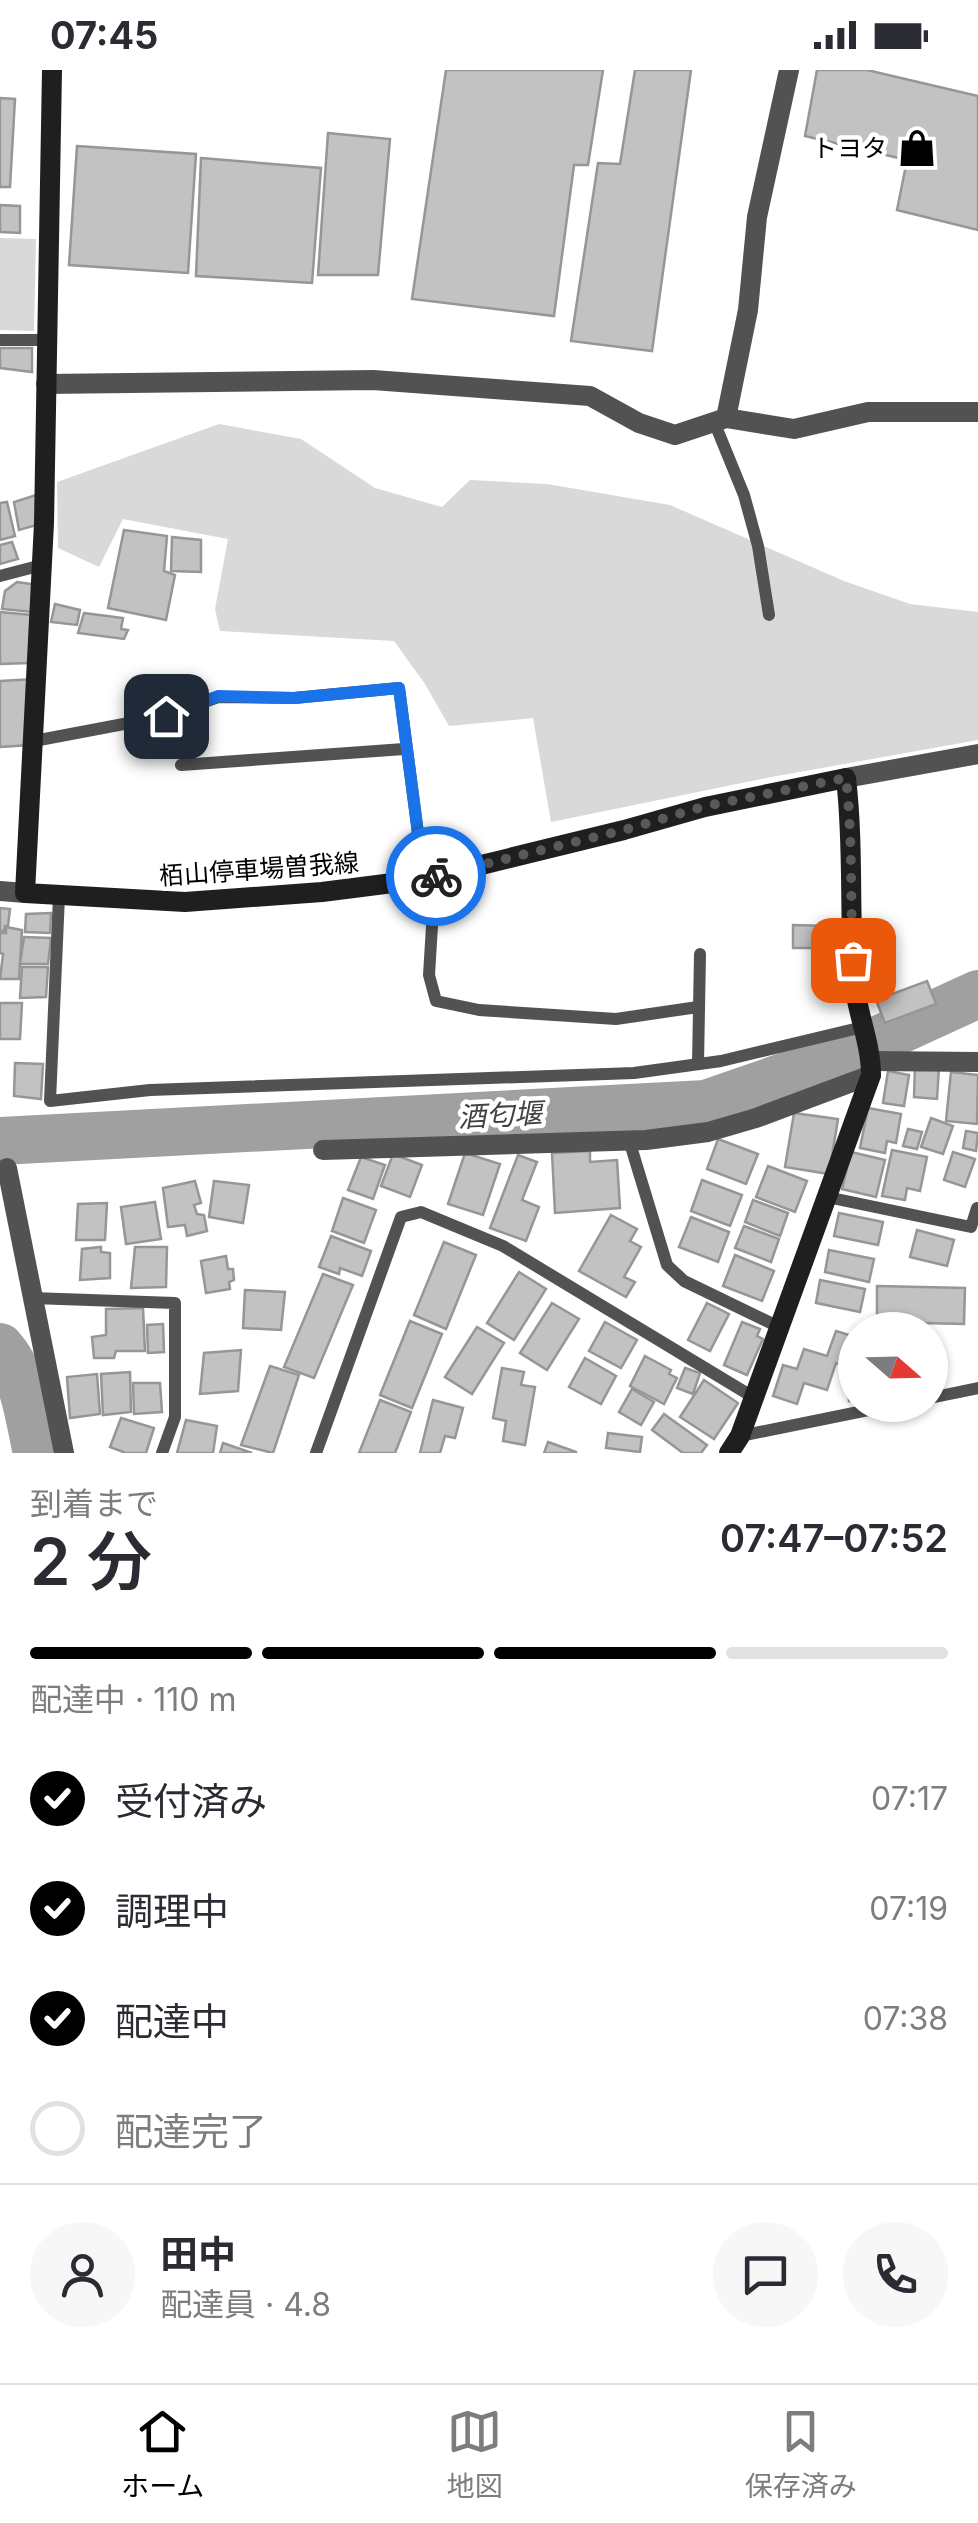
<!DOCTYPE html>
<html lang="ja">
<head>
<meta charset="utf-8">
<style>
	body { margin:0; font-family:Inter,"Noto Sans JP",sans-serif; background:#f7f7f7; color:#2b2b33; height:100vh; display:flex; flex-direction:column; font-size:38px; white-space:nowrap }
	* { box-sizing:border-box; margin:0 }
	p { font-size:32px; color:#7c7c81 }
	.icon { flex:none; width:55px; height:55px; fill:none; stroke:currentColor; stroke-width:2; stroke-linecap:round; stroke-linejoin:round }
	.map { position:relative; height:1383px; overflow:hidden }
	.details { display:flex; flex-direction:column; background:#fff; flex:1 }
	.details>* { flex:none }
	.needle { width:65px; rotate:110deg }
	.buttons { position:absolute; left:838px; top:1242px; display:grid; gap:20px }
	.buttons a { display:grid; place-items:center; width:110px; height:110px; border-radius:50%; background:#fff; box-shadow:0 2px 8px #0004; font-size:50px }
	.pin { position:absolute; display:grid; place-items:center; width:85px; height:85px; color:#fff; margin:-42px; border-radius:20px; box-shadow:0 5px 15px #0006 }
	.courier { position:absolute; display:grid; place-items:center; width:100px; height:100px; margin:-50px; border:8px solid #1a73e8; border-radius:50%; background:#fff; color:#222; box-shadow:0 2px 12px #0007 }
	.headline em { font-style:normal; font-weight:600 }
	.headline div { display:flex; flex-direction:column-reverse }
	.headline { display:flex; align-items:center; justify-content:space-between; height:170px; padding:0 30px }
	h1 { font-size:65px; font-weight:600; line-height:75px }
	.bar { display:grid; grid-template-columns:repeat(4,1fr); gap:15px 10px; align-content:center; height:120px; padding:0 30px }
	.bar i { height:12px; border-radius:8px; background:#e1e1e2 }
	.bar .current { background:#000 }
	.bar p { grid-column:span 4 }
	.line { display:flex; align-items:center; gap:25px; padding:0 30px; border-top:2px solid #e1e1e2 }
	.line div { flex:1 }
	.round { display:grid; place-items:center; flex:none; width:105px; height:105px; border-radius:52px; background:#f7f7f7 }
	ol { padding:0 30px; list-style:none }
	li { display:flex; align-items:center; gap:30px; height:110px }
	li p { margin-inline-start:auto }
	li .icon { padding:10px; border-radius:50%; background:#000; color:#fff; stroke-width:4 }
	li:last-child { color:#7c7c81 }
	li i { width:55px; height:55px; border:5px solid #e1e1e2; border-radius:50% }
	.status { display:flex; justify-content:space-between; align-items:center; height:70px; padding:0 50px; background:#fff; direction:ltr }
	.status svg { height:28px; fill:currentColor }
	.tabs { display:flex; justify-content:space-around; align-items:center; height:140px; border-top:2px solid #e1e1e2; background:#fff; font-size:28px; color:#7c7c81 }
	.tabs a { display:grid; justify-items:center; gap:5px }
	.tabs .current { color:#000 }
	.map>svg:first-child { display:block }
	.green { fill:#d9d9d9 }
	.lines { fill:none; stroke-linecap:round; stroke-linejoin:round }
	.river { stroke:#a0a0a0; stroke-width:48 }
	.building { fill:#c2c2c2; stroke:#969696; stroke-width:2.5 }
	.service { stroke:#525252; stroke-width:12 }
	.minor { stroke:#525252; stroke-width:20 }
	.tertiary { stroke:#525252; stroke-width:20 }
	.secondary { stroke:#1f1f1f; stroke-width:20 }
	.done { stroke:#595959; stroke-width:10; stroke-dasharray:0 18 }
	.route { stroke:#1a73e8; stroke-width:12 }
	.labels { text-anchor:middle; stroke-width:9; stroke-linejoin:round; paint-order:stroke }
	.poi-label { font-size:25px; fill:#000; stroke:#fff; text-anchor:end }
	.street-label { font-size:25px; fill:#000; stroke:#fff }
	.water-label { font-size:28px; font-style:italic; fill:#414141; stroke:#fff }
</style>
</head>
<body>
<div class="status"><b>07:45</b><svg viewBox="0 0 49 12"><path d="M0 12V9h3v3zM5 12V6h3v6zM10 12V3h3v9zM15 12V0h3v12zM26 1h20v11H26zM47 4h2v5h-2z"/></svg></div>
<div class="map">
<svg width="978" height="1383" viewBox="0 0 978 1383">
	<rect width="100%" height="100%" fill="#fff"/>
	<!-- green -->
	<g class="green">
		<polygon points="0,168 36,169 34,261 0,260"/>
		<polygon points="219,354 301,369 375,418 442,437 470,410 547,414 670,435 844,511 910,534 978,542 978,670 766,708 551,752 533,648 449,656 425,614 394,571 220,561 215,539 228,469 123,449 99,497 58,478 57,412"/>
	</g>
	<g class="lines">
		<!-- river -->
		<g class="river">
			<polyline points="0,1071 706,1034 841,987 978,924"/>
			<path d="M 0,1277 C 25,1304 29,1349 37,1383"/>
		</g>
	</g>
	<!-- building -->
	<g class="building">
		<polygon points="446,0 603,0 588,95 574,95 554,246 412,229"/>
		<polygon points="635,0 691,0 652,281 571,271 598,93 620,94"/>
		<polygon points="817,0 867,0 978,26 978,160 897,140 907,90 805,66"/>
		<polygon points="0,28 15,29 10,117 0,117"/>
		<polygon points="328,63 390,69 378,205 318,205"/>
		<polygon points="77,76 196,84 188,203 69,195"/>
		<polygon points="201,88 321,98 312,213 196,206"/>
		<polygon points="0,135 20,136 20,163 0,162"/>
		<polygon points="0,278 32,278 32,302 0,298"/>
		<polygon points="36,425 44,453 19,460 14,432"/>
		<polygon points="7,432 15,466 0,470 0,433"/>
		<polygon points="124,460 167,466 164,501 175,505 166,550 108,538"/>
		<polygon points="172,467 201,470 201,502 171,501"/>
		<polygon points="12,472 18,489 0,494 0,475"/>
		<polygon points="17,512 38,515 33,542 2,539 5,521"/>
		<polygon points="55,534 80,540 77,555 51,552"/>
		<polygon points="0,542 32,545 29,593 0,594"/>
		<polygon points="84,543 123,548 121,559 128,560 124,569 78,563"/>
		<polygon points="34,609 30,675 0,677 0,611"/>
		<polygon points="0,838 10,839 8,856 5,856 4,861 0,861"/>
		<polygon points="51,843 50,863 25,862 26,844"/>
		<polygon points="793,855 830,856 830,878 793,878"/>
		<polygon points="6,857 22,860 19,909 0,909 3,884 0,883 0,863 6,863"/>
		<polygon points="24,867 51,868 48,894 20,894"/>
		<polygon points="22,897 48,897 46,927 20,928"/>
		<polygon points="927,911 936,934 885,953 876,930"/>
		<polygon points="0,933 22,933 20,969 0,969"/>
		<polygon points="15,993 43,994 41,1029 14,1026"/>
		<polygon points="915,996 939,997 937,1029 914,1027"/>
		<polygon points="888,1001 909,1005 904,1036 883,1033"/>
		<polygon points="951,1002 978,1005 977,1054 946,1051"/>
		<polygon points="868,1038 901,1044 896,1073 887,1071 885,1083 860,1078"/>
		<polygon points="794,1043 838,1049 829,1104 785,1097"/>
		<polygon points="931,1048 953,1056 943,1084 921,1077"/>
		<polygon points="908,1059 922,1062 917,1079 903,1076"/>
		<polygon points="966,1061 978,1063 976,1081 963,1078"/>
		<polygon points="718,1069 758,1084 746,1114 707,1099"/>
		<polygon points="892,1080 927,1087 920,1121 907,1118 905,1130 882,1126"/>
		<polygon points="590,1081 590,1092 617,1090 620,1138 555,1143 552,1083"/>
		<polygon points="851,1082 885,1090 876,1127 842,1119"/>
		<polygon points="953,1082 975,1089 965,1117 944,1110"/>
		<polygon points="465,1083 500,1094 483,1145 448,1134"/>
		<polygon points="393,1084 422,1095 410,1127 381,1116"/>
		<polygon points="518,1085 537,1092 522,1130 539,1137 526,1171 490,1158"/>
		<polygon points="361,1087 385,1095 373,1129 348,1120"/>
		<polygon points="768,1096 807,1111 795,1142 756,1127"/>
		<polygon points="702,1110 742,1125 730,1156 691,1141"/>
		<polygon points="195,1111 201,1133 194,1135 197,1144 204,1145 207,1161 187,1166 185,1155 168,1157 163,1118"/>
		<polygon points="214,1111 249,1115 243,1153 209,1147"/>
		<polygon points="343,1128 376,1140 364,1173 332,1161"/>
		<polygon points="753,1130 788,1143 780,1166 745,1152"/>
		<polygon points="155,1132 161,1169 126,1174 121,1137"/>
		<polygon points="107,1133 105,1170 76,1170 78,1134"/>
		<polygon points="839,1143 883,1152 878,1175 834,1166"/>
		<polygon points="611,1145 637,1159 630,1171 641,1177 624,1207 635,1212 626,1227 579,1201"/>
		<polygon points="691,1147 729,1162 718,1192 679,1177"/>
		<polygon points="744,1156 779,1169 771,1192 735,1178"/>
		<polygon points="917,1160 954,1170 947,1196 910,1187"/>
		<polygon points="331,1166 371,1181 362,1206 340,1198 339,1204 319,1197"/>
		<polygon points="444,1172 476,1185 446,1259 414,1245"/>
		<polygon points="101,1177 101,1182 110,1183 110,1208 80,1210 82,1179"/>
		<polygon points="135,1177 167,1177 166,1217 131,1218"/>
		<polygon points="829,1180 874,1189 869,1212 825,1202"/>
		<polygon points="735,1185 774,1201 762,1231 723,1216"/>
		<polygon points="226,1186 228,1199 233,1199 234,1210 229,1212 230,1219 206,1223 201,1191"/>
		<polygon points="519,1202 546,1219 514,1270 487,1253"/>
		<polygon points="323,1204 353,1215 314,1308 284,1297"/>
		<polygon points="820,1210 865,1219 860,1242 816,1233"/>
		<polygon points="877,1216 965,1218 964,1254 877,1252"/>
		<polygon points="245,1220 285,1222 281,1260 243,1258"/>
		<polygon points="552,1233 579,1249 547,1300 520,1283"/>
		<polygon points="707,1233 729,1244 710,1281 688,1270"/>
		<polygon points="143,1238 145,1281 116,1281 114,1288 94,1288 92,1267 106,1265 106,1239"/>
		<polygon points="410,1251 442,1264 412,1338 380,1325"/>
		<polygon points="605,1252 637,1270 621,1298 589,1281"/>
		<polygon points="742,1252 760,1259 757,1266 763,1269 747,1305 724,1295"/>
		<polygon points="163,1254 164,1282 148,1283 147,1255"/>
		<polygon points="477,1257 504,1273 472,1324 445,1307"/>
		<polygon points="836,1261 855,1267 855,1275 848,1297 836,1293 827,1320 804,1313 797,1334 773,1326 783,1295 797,1299 804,1279 827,1286"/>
		<polygon points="937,1275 940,1299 930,1300 930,1276"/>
		<polygon points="241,1280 238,1321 200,1324 204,1283"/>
		<polygon points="645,1286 671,1300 669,1304 677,1308 664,1334 630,1316"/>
		<polygon points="585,1288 616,1306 601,1334 569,1317"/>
		<polygon points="270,1296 299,1305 273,1383 241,1375"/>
		<polygon points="502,1298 524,1302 521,1315 535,1317 525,1375 503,1371 506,1351 493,1348"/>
		<polygon points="685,1298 700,1303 693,1324 677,1318"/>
		<polygon points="130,1302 131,1342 103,1345 101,1304"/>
		<polygon points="855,1302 855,1330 849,1331 847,1307"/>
		<polygon points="97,1304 100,1344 70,1348 67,1307"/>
		<polygon points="704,1310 738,1333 714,1369 680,1347"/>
		<polygon points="133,1313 160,1313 162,1342 134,1344"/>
		<polygon points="632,1319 654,1332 641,1355 619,1342"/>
		<polygon points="380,1330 411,1342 395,1383 359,1383"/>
		<polygon points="433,1330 463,1338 455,1368 445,1366 440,1383 420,1383"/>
		<polygon points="664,1344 707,1375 701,1383 683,1383 652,1360"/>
		<polygon points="121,1348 154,1358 146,1383 126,1383 110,1377"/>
		<polygon points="186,1350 217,1356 213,1383 177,1383"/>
		<polygon points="608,1363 642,1367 640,1382 606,1378"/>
		<polygon points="548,1372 576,1382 576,1383 544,1383"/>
		<polygon points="223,1373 252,1383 220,1383"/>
	</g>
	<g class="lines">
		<!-- service -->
		<g class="service">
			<polyline points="0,270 46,270"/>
			<polyline points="715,354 744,425 758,476 769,545"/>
			<polyline points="0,506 42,495"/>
			<polyline points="34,671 166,646 218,627 294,628 399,618 424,809"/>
			<polyline points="181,695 404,679"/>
			<polyline points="435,807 429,905 436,931 479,940 616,949 698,937"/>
			<polyline points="59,826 50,1031 150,1020 634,1003 721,991 863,957"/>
			<polyline points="698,994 700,884"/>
			<polyline points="629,1070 667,1195 684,1211 779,1257"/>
			<polyline points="827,1127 971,1157 977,1138"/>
			<polyline points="32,1228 175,1233 175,1347 162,1383"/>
			<polyline points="930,1328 978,1318"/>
			<polyline points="740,1366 893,1335"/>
			<polyline points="316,1383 401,1147 421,1142 503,1176 753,1327"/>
		</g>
		<!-- minor -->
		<g class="minor">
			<polyline points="46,314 373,310 590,326 639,353 675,365 726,348 794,359 868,342 978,342"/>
			<polyline points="726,348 748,240 757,147 789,0"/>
			<polyline points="871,991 978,992"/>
			<polyline points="323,1080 646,1070 708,1062 756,1048 871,1005"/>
			<polyline points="7,1098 64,1383"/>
		</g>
		<!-- tertiary -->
		<g class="tertiary">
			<polyline points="846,708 978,684"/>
			<polyline points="0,821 25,823"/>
		</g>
		<!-- secondary -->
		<path class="secondary" d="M 52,0 L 44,453 L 25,823 L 185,832 L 322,822 L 424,809 L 624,760 L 705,737 L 846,708 C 854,777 849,843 854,912 C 857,943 871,973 871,1005 L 740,1366 L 729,1383"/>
	</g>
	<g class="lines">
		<!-- done -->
		<path class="done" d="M 436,806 L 624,760 L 706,736 L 846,708 C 853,769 850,829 853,890"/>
		<!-- route -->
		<polyline class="route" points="166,646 218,626 294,628 399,618 424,809 436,806"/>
	</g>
	<!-- icons -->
	<defs>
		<g id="shop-bare" transform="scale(3)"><path d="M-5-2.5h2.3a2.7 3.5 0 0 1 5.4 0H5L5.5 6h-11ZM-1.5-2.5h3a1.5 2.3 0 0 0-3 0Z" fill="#000" stroke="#fff" stroke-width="2.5" paint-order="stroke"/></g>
	</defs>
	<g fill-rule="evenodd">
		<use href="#shop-bare" x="917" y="78"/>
	</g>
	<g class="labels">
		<!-- poi labels -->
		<g class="poi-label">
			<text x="887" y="87">トヨタ</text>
		</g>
		<!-- street labels -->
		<g class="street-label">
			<text transform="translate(259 799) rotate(-4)" y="9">栢山停車場曽我線</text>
		</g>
		<!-- water labels -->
		<g class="water-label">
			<text transform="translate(500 1045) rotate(-3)" y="10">酒匂堰</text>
		</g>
	</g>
</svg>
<div class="buttons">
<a><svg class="needle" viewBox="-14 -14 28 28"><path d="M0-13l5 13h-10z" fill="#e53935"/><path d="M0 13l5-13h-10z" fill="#7c7c81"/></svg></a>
</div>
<div class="pin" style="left:853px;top:890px;background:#ea580c"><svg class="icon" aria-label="bag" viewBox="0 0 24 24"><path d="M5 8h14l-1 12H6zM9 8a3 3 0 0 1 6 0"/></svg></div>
<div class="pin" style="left:166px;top:646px;background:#1f2937"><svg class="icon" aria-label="home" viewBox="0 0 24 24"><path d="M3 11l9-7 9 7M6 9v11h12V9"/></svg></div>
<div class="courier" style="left:436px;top:806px"><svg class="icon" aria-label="bike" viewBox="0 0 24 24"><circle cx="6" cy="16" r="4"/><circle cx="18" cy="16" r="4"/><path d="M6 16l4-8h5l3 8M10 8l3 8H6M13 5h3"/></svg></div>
</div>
<section class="details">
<div class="headline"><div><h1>2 分</h1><p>到着まで</p></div><em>07:47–07:52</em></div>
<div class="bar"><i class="current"></i><i class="current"></i><i class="current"></i><i></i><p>配達中 · 110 m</p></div>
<ol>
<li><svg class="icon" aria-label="check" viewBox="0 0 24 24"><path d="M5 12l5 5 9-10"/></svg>受付済み<p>07:17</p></li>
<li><svg class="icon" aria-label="check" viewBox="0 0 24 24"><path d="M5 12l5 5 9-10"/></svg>調理中<p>07:19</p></li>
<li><svg class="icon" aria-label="check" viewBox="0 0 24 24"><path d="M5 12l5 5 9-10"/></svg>配達中<p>07:38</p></li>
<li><i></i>配達完了</li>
</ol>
<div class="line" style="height:180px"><a class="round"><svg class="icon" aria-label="person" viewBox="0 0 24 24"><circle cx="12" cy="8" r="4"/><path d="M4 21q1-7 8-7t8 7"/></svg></a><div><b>田中</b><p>配達員 · 4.8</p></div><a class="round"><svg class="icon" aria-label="chat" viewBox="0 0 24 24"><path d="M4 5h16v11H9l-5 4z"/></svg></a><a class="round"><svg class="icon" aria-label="phone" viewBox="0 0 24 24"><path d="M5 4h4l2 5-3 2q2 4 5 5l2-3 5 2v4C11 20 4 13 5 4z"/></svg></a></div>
</section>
<nav class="tabs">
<a class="current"><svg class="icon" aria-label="home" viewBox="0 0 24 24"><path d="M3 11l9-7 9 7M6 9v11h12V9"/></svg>ホーム</a>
<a><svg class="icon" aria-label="map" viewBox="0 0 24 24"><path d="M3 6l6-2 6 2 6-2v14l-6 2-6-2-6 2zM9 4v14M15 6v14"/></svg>地図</a>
<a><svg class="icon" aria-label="saved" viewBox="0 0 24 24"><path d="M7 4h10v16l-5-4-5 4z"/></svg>保存済み</a>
</nav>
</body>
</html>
